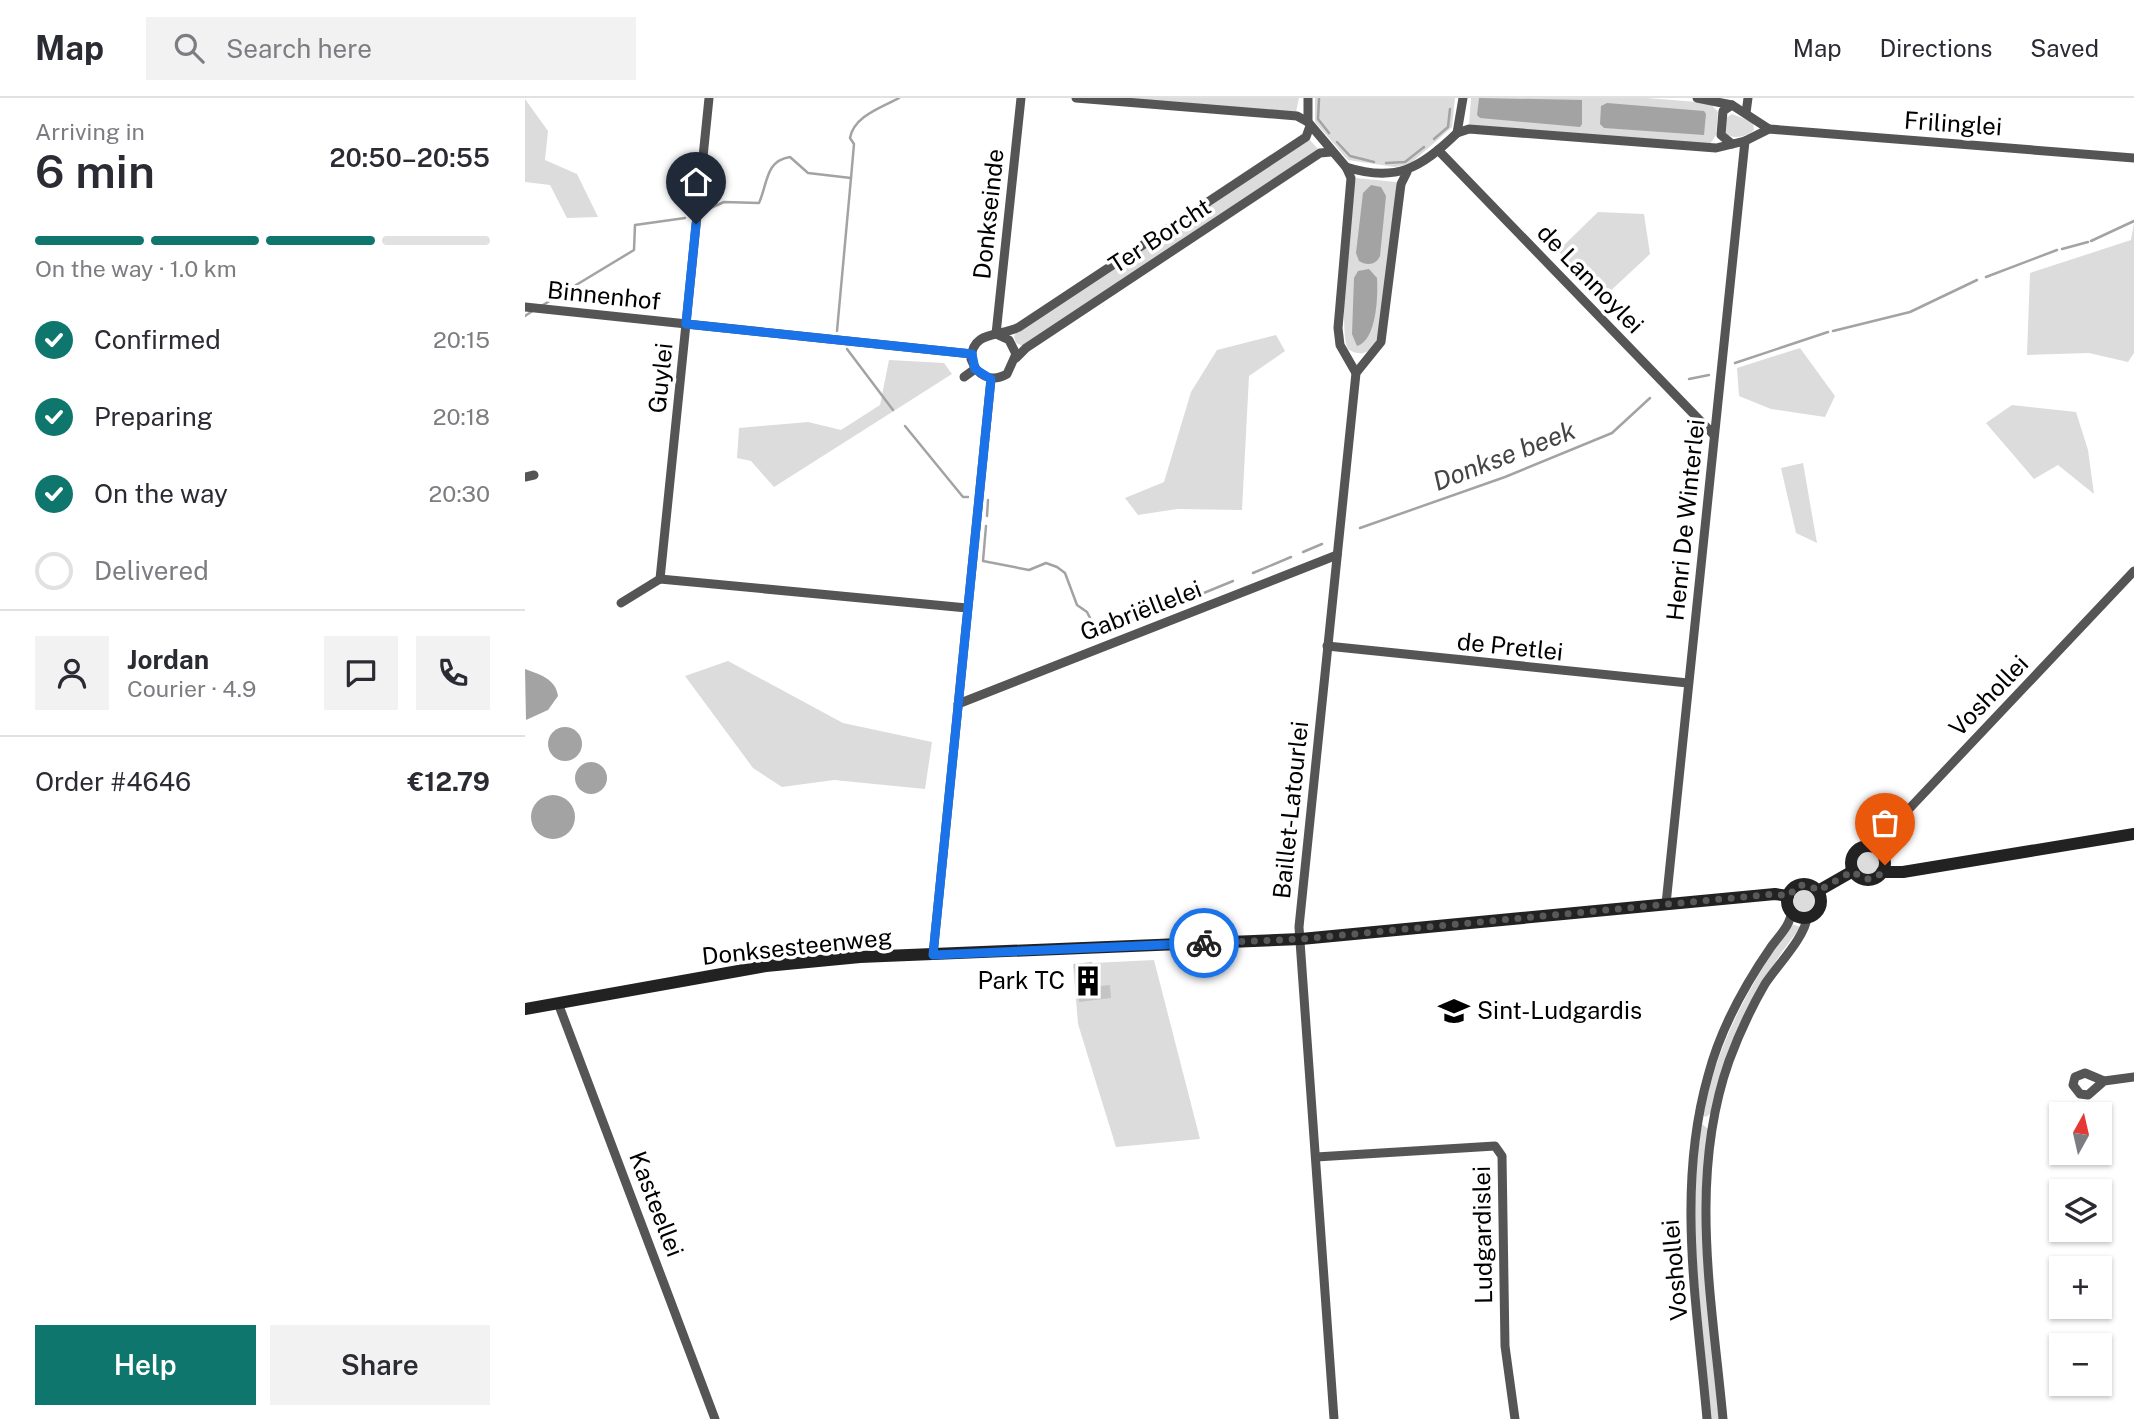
<!DOCTYPE html>
<html lang="en">
<head>
<meta charset="utf-8">
<style>
	body { margin:0; font-family:"Public Sans",sans-serif; background:#f2f2f3; color:#2b2b33; height:100vh; display:flex; flex-direction:column; font-size:26px; white-space:nowrap }
	* { box-sizing:border-box; margin:0 }
	p { font-size:23px; color:#7c7c81 }
	.icon { flex:none; width:38px; height:38px; fill:none; stroke:currentColor; stroke-width:2; stroke-linecap:round; stroke-linejoin:round }
	.map { position:relative; flex:1; overflow:hidden }
	.panel { display:flex; flex-direction:column; background:#fff; width:525px }
	.panel>* { flex:none }
	.needle { width:46px; rotate:8deg }
	.fabs { position:absolute; left:1524px; top:1004px; display:grid; gap:14px }
	.fabs a { display:grid; place-items:center; width:63px; height:63px; border-radius:0px; background:#fff; box-shadow:0 2px 5px #0004; font-size:35px }
	.pin { position:absolute; display:grid; place-items:center; width:60px; height:60px; color:#fff; margin:-72px -30px; border-radius:50% 50% 50% 0; rotate:-45deg; box-shadow:0 0 7px #0007 }
	.pin .icon { rotate:45deg }
	.courier { position:absolute; display:grid; place-items:center; width:70px; height:70px; margin:-35px; border:5px solid #1a73e8; border-radius:50%; background:#fff; color:#222; box-shadow:0 2px 9px #0007 }
	.head em { font-style:normal; font-weight:600 }
	.head div { display:flex; flex-direction:column-reverse }
	.head { display:flex; align-items:center; justify-content:space-between; height:119px; padding:0 35px }
	h1 { font-size:46px; font-weight:600; line-height:52px }
	.bar { display:grid; grid-template-columns:repeat(4,1fr); gap:10px 7px; align-content:center; height:84px; padding:0 35px }
	.bar i { height:9px; border-radius:5px; background:#e1e1e2 }
	.bar .current { background:#0f766e }
	.bar p { grid-column:span 4 }
	.line { display:flex; align-items:center; gap:18px; padding:0 35px; border-top:2px solid #e1e1e2 }
	.line div { flex:1 }
	.round { display:grid; place-items:center; flex:none; width:74px; height:74px; border-radius:0px; background:#f2f2f3 }
	ol { padding:0 35px; list-style:none }
	li { display:flex; align-items:center; gap:21px; height:77px }
	li p { margin-inline-start:auto }
	li .icon { padding:7px; border-radius:50%; background:#0f766e; color:#fff; stroke-width:4 }
	li:last-child { color:#7c7c81 }
	li i { width:38px; height:38px; border:4px solid #e1e1e2; border-radius:50% }
	.primary-button { display:flex; gap:14px; margin-top:auto; padding:14px 35px }
	.primary-button a { flex:1; height:80px; border-radius:0px; background:#0f766e; color:#fff; font-size:28px; font-weight:600; line-height:80px; text-align:center }
	.primary-button a+a { background:#f2f2f3; color:#2b2b33 }
	header { display:flex; align-items:center; gap:42px; box-sizing:border-box; height:98px; padding:0 35px; background:#fff; border-bottom:2px solid #e1e1e2 }
	header strong { font-size:33px }
	nav { display:flex; gap:38px; margin-inline-start:auto; font-size:24px }
	.search { width:490px; height:63px; background:#f2f2f3; display:flex; align-items:center; gap:18px; box-sizing:border-box; padding:0 24px; border-radius:0px; color:#7c7c81; font-size:26px }
	main { display:flex; flex:1; min-height:0 }
	.map>svg:first-child { display:block }
	.green { fill:#dcdcdc }
	.water { fill:#a3a3a3 }
	.lines { fill:none; stroke-linecap:round; stroke-linejoin:round }
	.stream { stroke:#a3a3a3; stroke-width:2.5 }
	.building { fill:#c4c4c4 }
	.street { stroke:#555; stroke-width:9 }
	.secondary { stroke:#222; stroke-width:12 }
	.done { stroke:#595959; stroke-width:7; stroke-dasharray:0 12.6 }
	.route { stroke:#1a73e8; stroke-width:9 }
	.labels { text-anchor:middle; stroke-width:7; stroke-linejoin:round; paint-order:stroke }
	.street-label { font-size:24px; fill:#000; stroke:#fff }
	.poi-label { font-size:24px; fill:#000; stroke:#fff; text-anchor:end }
	.water-label { font-size:26px; font-style:italic; fill:#444; stroke:#fff }
</style>
</head>
<body>
<header>
<strong>Map</strong>
<div class="search"><svg class="icon" aria-label="search" viewBox="0 0 24 24"><circle cx="10" cy="10" r="6"/><path d="M15 15l6 6"/></svg>Search here</div>
<nav><a>Map</a><a>Directions</a><a>Saved</a></nav>
</header>
<main>
<section class="panel">
<div class="head"><div><h1>6 min</h1><p>Arriving in</p></div><em>20:50–20:55</em></div>
<div class="bar"><i class="current"></i><i class="current"></i><i class="current"></i><i></i><p>On the way · 1.0 km</p></div>
<ol>
<li><svg class="icon" aria-label="check" viewBox="0 0 24 24"><path d="M5 12l5 5 9-10"/></svg>Confirmed<p>20:15</p></li>
<li><svg class="icon" aria-label="check" viewBox="0 0 24 24"><path d="M5 12l5 5 9-10"/></svg>Preparing<p>20:18</p></li>
<li><svg class="icon" aria-label="check" viewBox="0 0 24 24"><path d="M5 12l5 5 9-10"/></svg>On the way<p>20:30</p></li>
<li><i></i>Delivered</li>
</ol>
<div class="line" style="height:126px"><a class="round"><svg class="icon" aria-label="person" viewBox="0 0 24 24"><circle cx="12" cy="8" r="4"/><path d="M4 21q1-7 8-7t8 7"/></svg></a><div><b>Jordan</b><p>Courier · 4.9</p></div><a class="round"><svg class="icon" aria-label="chat" viewBox="0 0 24 24"><path d="M4 5h16v11H9l-5 4z"/></svg></a><a class="round"><svg class="icon" aria-label="phone" viewBox="0 0 24 24"><path d="M5 4h4l2 5-3 2q2 4 5 5l2-3 5 2v4C11 20 4 13 5 4z"/></svg></a></div>
<div class="line" style="height:91px"><div>Order #4646</div><b>€12.79</b></div>
<div class="primary-button"><a>Help</a><a>Share</a></div>
</section>
<div class="map">
<svg width="1609" height="1321" viewBox="0 0 1609 1321">
	<rect width="100%" height="100%" fill="#fff"/>
	<!-- green -->
	<g class="green">
		<polygon points="597,0 774,0 771,14"/>
		<polygon points="790,0 930,0 927,29 885,66 870,69 823,62 790,24"/>
		<polygon points="946,0 1122,0 1185,5 1193,14 1191,37 1185,46 944,27"/>
		<polygon points="0,1 23,33 20,62 52,76 73,119 42,120 25,87 0,84"/>
		<path d="M 1207,16 L 1228,24 L 1229,32 C 1222,39 1207,42 1200,35 L 1201,20 Z"/>
		<polygon points="784,41 793,51 498,248 491,245 489,238 492,234"/>
		<path d="M 831,80 L 871,84 L 872,88 C 868,121 864,221 850,245 C 843,257 833,258 823,251 C 813,236 824,99 831,80 Z"/>
		<polygon points="1073,114 1119,116 1125,156 1080,198 1033,153"/>
		<polygon points="1609,125 1609,255 1603,264 1564,255 1502,257 1505,175 1606,142"/>
		<polygon points="751,237 760,253 724,278 717,412 652,411 613,417 600,400 639,384 666,294 692,252"/>
		<polygon points="1275,250 1310,298 1300,319 1246,311 1214,298 1212,270"/>
		<polygon points="364,262 419,265 427,276 249,389 226,363 212,360 214,330 283,324 316,332 355,307"/>
		<polygon points="1487,307 1551,314 1563,352 1569,396 1533,367 1509,381 1461,325"/>
		<polygon points="1278,365 1292,445 1271,435 1256,370"/>
		<polygon points="203,563 318,625 407,644 400,691 309,682 257,689 228,670 160,578"/>
		<circle cx="1343" cy="765" r="12"/>
		<circle cx="1279" cy="803" r="12"/>
		<path d="M 1266,826 L 1276,829 C 1232,883 1202,948 1186,1015 L 1181,1019 L 1178,1017 C 1193,942 1224,889 1266,826 Z"/>
		<polygon points="629,862 675,1041 591,1049 553,926 548,866"/>
		<path d="M 1177,1026 L 1183,1031 C 1172,1128 1186,1224 1195,1321 L 1185,1321 L 1168,1125 L 1168,1083 Z"/>
	</g>
	<!-- water -->
	<g class="water">
		<polygon points="954,0 1057,2 1057,26 1055,29 955,20 952,17"/>
		<polygon points="1082,5 1179,13 1181,16 1179,37 1079,30 1075,26 1076,8"/>
		<path d="M 846,87 L 856,89 L 861,98 L 855,158 C 851,167 842,168 834,163 L 831,155 L 838,95 Z"/>
		<path d="M 844,171 L 852,180 C 853,197 852,242 832,248 L 827,236 L 829,180 L 833,173 Z"/>
		<path d="M 0,571 C 14,576 31,581 33,598 L 23,612 L 1,622 Z"/>
		<circle cx="40" cy="646" r="17"/>
		<circle cx="66" cy="680" r="16"/>
		<circle cx="28" cy="719" r="22"/>
	</g>
	<g class="lines">
		<!-- stream -->
		<g class="stream">
			<polyline points="794,1 793,21 804,35"/>
			<polyline points="909,41 923,29 925,11"/>
			<polyline points="812,44 825,58 849,64"/>
			<polyline points="861,65 880,64 899,49"/>
			<path d="M 181,112 L 199,104 L 234,105 C 243,85 240,63 265,59 L 283,75 L 326,80 L 329,46 L 325,40 C 329,18 356,10 374,0"/>
			<polyline points="1566,143 1609,123"/>
			<polyline points="1537,151 1563,144"/>
			<polyline points="1461,179 1532,152"/>
			<polyline points="18,207 109,152 110,127 160,120"/>
			<polyline points="0,218 9,212"/>
			<polyline points="312,233 326,80"/>
			<polyline points="1308,233 1385,214 1452,182"/>
			<polyline points="322,251 368,312"/>
			<polyline points="1210,265 1303,234"/>
			<polyline points="1164,281 1184,277"/>
			<polyline points="380,328 438,399 443,399"/>
			<polyline points="462,418 463,402"/>
			<polyline points="461,428 458,463 504,472 521,465 532,469 540,475 552,507 562,514 572,534 582,535 618,517"/>
			<polyline points="835,430 980,379 1087,335 1125,300"/>
			<polyline points="778,454 797,446"/>
			<polyline points="728,475 766,459"/>
			<polyline points="669,499 708,483"/>
			<polyline points="638,511 650,507"/>
		</g>
	</g>
	<!-- building -->
	<polygon class="building" points="567,864 569,880 574,879 575,888 585,887 586,900 554,904 549,866"/>
	<g class="lines">
		<!-- street -->
		<g class="street">
			<polyline points="551,0 772,18 783,24"/>
			<path d="M 783,0 L 783,24 L 821,69 C 871,85 896,70 932,35 L 938,0"/>
			<polyline points="1172,0 1207,7 1244,31"/>
			<polyline points="1207,7 1198,13 1196,37 1207,46"/>
			<polyline points="1221,15 1223,0"/>
			<polyline points="932,35 944,31 1191,50 1220,43 1244,31 1609,60"/>
			<polyline points="913,52 1189,337"/>
			<polyline points="821,69 826,80 813,230 815,247 831,275"/>
			<polyline points="0,209 447,256"/>
			<path d="M 471,236 L 484,242 L 491,256 L 482,276 C 466,285 452,278 446,261 C 447,232 475,239 494,229 L 781,39 L 785,28"/>
			<polyline points="471,236 496,0"/>
			<polyline points="491,260 501,250 795,55 806,54"/>
			<polyline points="439,279 450,271"/>
			<polyline points="0,379 9,377"/>
			<polyline points="135,481 184,0"/>
			<polyline points="135,481 442,510"/>
			<polyline points="96,505 135,481"/>
			<polyline points="802,548 1163,585"/>
			<polyline points="433,606 812,457"/>
			<polyline points="1348,749 1609,473"/>
			<polyline points="1141,806 1220,43"/>
			<polyline points="408,857 466,281"/>
			<polyline points="33,905 190,1321"/>
			<polyline points="1579,983 1563,997 1555,996 1548,987 1550,979 1560,975 1579,983 1609,979"/>
			<polyline points="791,1059 970,1048 977,1058 980,1248 990,1321"/>
			<polyline points="809,1321 774,829 831,275 856,244 876,86 882,74"/>
			<path d="M 1182,1321 C 1172,1206 1151,1091 1183,978 C 1195,932 1219,888 1246,849 C 1253,839 1267,826 1266,813"/>
			<path d="M 1198,1321 C 1187,1202 1163,1079 1204,963 C 1214,936 1226,910 1240,886 C 1251,869 1281,838 1282,819"/>
		</g>
		<!-- secondary -->
		<g class="secondary">
			<circle cx="1343" cy="765" r="17"/>
			<polyline points="1357,774 1378,774 1609,736"/>
			<circle cx="1279" cy="803" r="17"/>
			<polyline points="1293,793 1328,773"/>
			<polyline points="0,911 241,868 335,859 776,841 1250,796 1263,798"/>
		</g>
	</g>
	<g class="lines">
		<!-- done -->
		<path class="done" d="M 679,845 L 776,841 L 1250,796 L 1263,798 L 1274,787 L 1286,788 L 1293,793 L 1328,773 L 1336,780 C 1348,783 1356,779 1360,767"/>
		<!-- route -->
		<polyline class="route" points="171,126 161,226 447,256 450,271 466,281 408,857 679,845"/>
	</g>
	<!-- icons -->
	<defs>
		<g id="building-bare" transform="scale(2.415)"><path d="M-4-6H4V6H1V3H-1V6H-4ZM-2.5-4.3h1.7v1.8h-1.7ZM.8-4.3h1.7v1.8H.8ZM-2.5-1h1.7V.8h-1.7ZM.8-1h1.7V.8H.8Z" fill="#000" stroke="#fff" stroke-width="2.5" paint-order="stroke"/></g>
		<g id="school-bare" transform="scale(2.415)"><path d="M0-5L7-2L0 1L-7-2ZM-4 1L0 2.5L4 1V4Q0 6-4 4Z" fill="#000" stroke="#fff" stroke-width="2.5" paint-order="stroke"/></g>
	</defs>
	<g fill-rule="evenodd">
		<use href="#building-bare" x="563" y="883"/>
		<use href="#school-bare" x="929" y="913"/>
	</g>
	<g class="labels">
		<!-- street labels -->
		<g class="street-label">
			<text transform="translate(1428 26) rotate(4)" y="8">Frilinglei</text>
			<text transform="translate(464 116) rotate(-84)" y="8">Donkseinde</text>
			<text transform="translate(635 138) rotate(-33)" y="8">Ter Borcht</text>
			<text transform="translate(1065 181) rotate(46)" y="8">de Lannoylei</text>
			<text transform="translate(79 198) rotate(6)" y="8">Binnenhof</text>
			<text transform="translate(136 280) rotate(-84)" y="8">Guylei</text>
			<text transform="translate(1161 422) rotate(-84)" y="8">Henri De Winterlei</text>
			<text transform="translate(616 513) rotate(-21)" y="8">Gabriëllelei</text>
			<text transform="translate(985 549) rotate(6)" y="8">de Pretlei</text>
			<text transform="translate(1464 598) rotate(-46)" y="8">Voshollei</text>
			<text transform="translate(766 712) rotate(-84)" y="8">Baillet-Latourlei</text>
			<text transform="translate(272 849) rotate(-6)" y="8">Donksesteenweg</text>
			<text transform="translate(131 1106) rotate(69)" y="8">Kasteellei</text>
			<text transform="translate(958 1137) rotate(-91)" y="8">Ludgardislei</text>
			<text transform="translate(1150 1172) rotate(-95)" y="8">Voshollei</text>
		</g>
		<!-- poi labels -->
		<g class="poi-label">
			<text x="540" y="891">Park TC</text>
			<text x="952" y="921" text-anchor="start">Sint-Ludgardis</text>
		</g>
		<!-- water labels -->
		<g class="water-label">
			<text transform="translate(979 358) rotate(-21)" y="9">Donkse beek</text>
		</g>
	</g>
</svg>
<div class="fabs">
<a><svg class="needle" viewBox="-14 -14 28 28"><path d="M0-13l5 13h-10z" fill="#e53935"/><path d="M0 13l5-13h-10z" fill="#7c7c81"/></svg></a>
<a><svg class="icon" aria-label="layers" viewBox="0 0 24 24"><path d="M12 4l9 5-9 5-9-5zM3 14l9 5 9-5"/></svg></a>
<a>+</a>
<a>−</a>
</div>
<div class="pin" style="left:1360px;top:767px;background:#ea580c"><svg class="icon" aria-label="bag" viewBox="0 0 24 24"><path d="M5 8h14l-1 12H6zM9 8a3 3 0 0 1 6 0"/></svg></div>
<div class="pin" style="left:171px;top:126px;background:#1f2937"><svg class="icon" aria-label="home" viewBox="0 0 24 24"><path d="M3 11l9-7 9 7M6 9v11h12V9"/></svg></div>
<div class="courier" style="left:679px;top:845px"><svg class="icon" aria-label="bike" viewBox="0 0 24 24"><circle cx="6" cy="16" r="4"/><circle cx="18" cy="16" r="4"/><path d="M6 16l4-8h5l3 8M10 8l3 8H6M13 5h3"/></svg></div>
</div>
</main>
</body>
</html>
